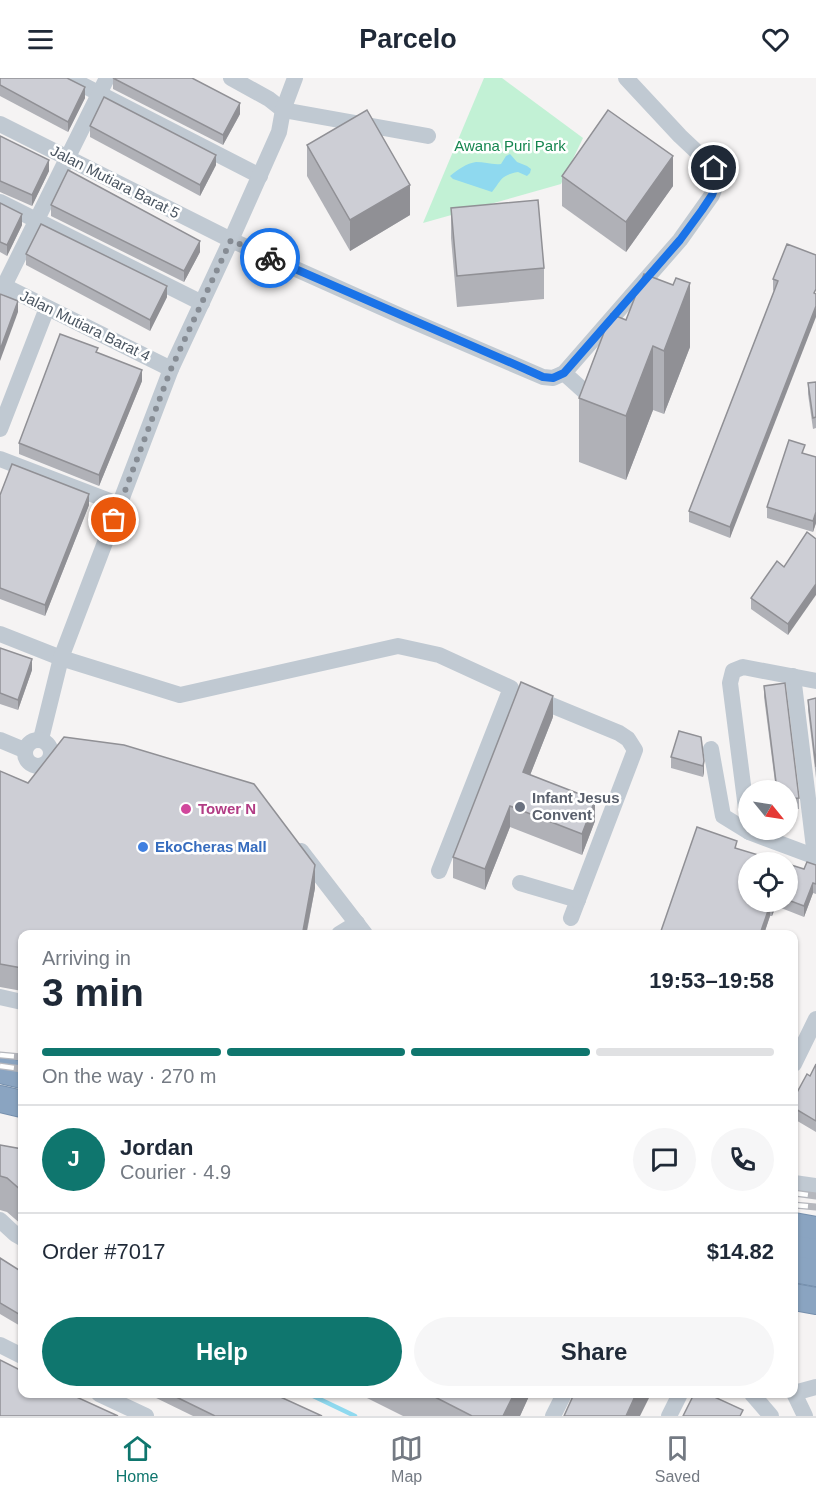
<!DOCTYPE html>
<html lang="en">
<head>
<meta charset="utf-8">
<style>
	body { margin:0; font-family:Arial,sans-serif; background:#f6f6f7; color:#1f2937; height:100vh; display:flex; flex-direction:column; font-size:22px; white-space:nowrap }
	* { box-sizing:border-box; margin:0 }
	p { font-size:20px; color:#747a83 }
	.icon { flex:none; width:33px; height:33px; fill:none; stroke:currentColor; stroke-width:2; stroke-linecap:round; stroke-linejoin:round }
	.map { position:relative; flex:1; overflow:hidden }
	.sheet { position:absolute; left:18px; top:852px; width:780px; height:468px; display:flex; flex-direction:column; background:#fff; border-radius:12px; box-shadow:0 2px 4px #0004 }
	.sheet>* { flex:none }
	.needle { width:39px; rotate:120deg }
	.controls { position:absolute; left:738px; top:702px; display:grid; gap:12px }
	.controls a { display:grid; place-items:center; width:60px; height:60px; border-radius:50%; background:#fff; box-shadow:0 2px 4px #0004; font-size:30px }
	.pin { position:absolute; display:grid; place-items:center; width:51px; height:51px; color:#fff; margin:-26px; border:3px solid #fff; border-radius:50%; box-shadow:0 2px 6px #0007 }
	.courier { position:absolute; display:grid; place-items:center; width:60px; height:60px; margin:-30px; border:4px solid #1a73e8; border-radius:50%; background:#fff; color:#222; box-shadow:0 2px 8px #0007 }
	.headline em { font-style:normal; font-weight:700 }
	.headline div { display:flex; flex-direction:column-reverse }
	.headline { display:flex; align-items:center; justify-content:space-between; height:102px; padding:0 24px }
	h1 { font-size:39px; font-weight:700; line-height:45px }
	.bar { display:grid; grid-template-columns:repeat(4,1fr); gap:9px 6px; align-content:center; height:72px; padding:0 24px }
	.bar i { height:8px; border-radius:4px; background:#e0e1e3 }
	.bar .current { background:#0f766e }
	.bar p { grid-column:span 4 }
	.line { display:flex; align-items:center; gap:15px; padding:0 24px; border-top:2px solid #e0e1e3 }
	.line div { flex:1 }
	.round { display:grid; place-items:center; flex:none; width:63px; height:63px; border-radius:32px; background:#f6f6f7 }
	.primary-button { display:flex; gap:12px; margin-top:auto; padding:12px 24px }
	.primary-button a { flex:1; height:69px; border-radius:36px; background:#0f766e; color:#fff; font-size:24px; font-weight:700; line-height:69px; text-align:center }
	.primary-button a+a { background:#f6f6f7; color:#1f2937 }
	header { display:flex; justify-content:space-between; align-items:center; height:78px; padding:0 24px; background:#fff; font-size:27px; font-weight:700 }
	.dock { display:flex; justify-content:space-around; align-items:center; height:84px; border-top:2px solid #e0e1e3; background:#fff; font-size:16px; color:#747a83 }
	.dock a { display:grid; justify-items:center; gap:3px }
	.dock .current { color:#0f766e }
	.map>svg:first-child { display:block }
	.park { fill:#c2f1d5 }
	.water { fill:#8fd9ef }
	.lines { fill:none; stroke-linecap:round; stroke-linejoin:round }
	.stream { stroke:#8fd9ef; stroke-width:4.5 }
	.highway-casing { stroke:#758fad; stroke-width:28 }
	.minor { stroke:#c0c9d2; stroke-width:16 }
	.highway { stroke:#8aa4c1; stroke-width:26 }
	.rail-casing { stroke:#b5b7bd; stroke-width:7 }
	.rail { stroke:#fff; stroke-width:4.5; stroke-dasharray:14; stroke-linecap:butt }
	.wall { fill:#b0b1b7 }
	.shaded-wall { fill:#909095 }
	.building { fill:#cdced5; stroke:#909095; stroke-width:1.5 }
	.done { stroke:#868c94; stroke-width:6; stroke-dasharray:0 10.8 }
	.route { stroke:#1a73e8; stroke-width:8 }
	.worship-dot { fill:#6b7280; stroke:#fff; stroke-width:2 }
	.hotel-dot { fill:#d1479c; stroke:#fff; stroke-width:2 }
	.shop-dot { fill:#3f7fe0; stroke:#fff; stroke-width:2 }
	.labels { text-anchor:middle; stroke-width:5; stroke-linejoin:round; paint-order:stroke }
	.park-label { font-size:15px; fill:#168650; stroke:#fff }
	.street-label { font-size:15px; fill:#4a5561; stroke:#fff }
	.worship-label { font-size:15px; font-weight:bold; fill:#5b616d; stroke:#fff; text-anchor:start }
	.hotel-label { font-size:15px; font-weight:bold; fill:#b23c85; stroke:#fff; text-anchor:start }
	.shop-label { font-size:15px; font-weight:bold; fill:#366cbe; stroke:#fff; text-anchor:start }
</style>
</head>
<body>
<header><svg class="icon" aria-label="menu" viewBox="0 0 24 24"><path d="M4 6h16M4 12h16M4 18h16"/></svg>Parcelo<svg class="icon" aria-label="heart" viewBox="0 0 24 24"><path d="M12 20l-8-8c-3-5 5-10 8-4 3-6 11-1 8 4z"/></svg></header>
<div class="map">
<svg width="816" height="1338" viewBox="0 0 816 1338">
	<rect width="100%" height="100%" fill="#f5f3f3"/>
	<!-- park -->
	<polygon class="park" points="484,0 502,0 583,60 561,106 423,145"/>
	<!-- water -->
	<path class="water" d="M 510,76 L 517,84 L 527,88 L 531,91 L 530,95 L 527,98 L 518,94 C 500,97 501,103 492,114 L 453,101 L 450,98 C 457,92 467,85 476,84 C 485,84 492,87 501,86 L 506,78 Z"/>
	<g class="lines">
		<!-- stream -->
		<polyline class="stream" points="309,1316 355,1338"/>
		<!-- highway casing -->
		<g class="highway-casing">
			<g id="highway">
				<polyline points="0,992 22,997"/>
				<polyline points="0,1021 22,1026"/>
				<polyline points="794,1148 816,1152"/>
				<polyline points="794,1171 816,1174"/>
				<polyline points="794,1191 816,1195"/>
				<polyline points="794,1219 816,1223"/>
			</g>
		</g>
		<!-- minor -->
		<g class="minor">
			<polyline points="69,0 260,98"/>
			<polyline points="231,0 269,21 283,32 428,58"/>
			<polyline points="0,46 231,162 403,239 543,299 553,300 564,295 680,162 712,117 717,104 714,90 680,58 626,0"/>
			<polyline points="0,124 202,225"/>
			<polyline points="0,206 171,291"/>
			<polyline points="4,208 107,0"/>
			<polyline points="564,295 584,313"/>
			<polyline points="0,351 47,230"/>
			<polyline points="0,381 120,427"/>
			<polyline points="0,556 61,580 180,617 398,568 439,577 511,610 439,793"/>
			<polyline points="793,598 815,778"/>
			<polyline points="534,620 619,655 628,661 635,672 571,840"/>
			<polyline points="41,661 61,580 171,291 231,162 279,54 283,32 295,0"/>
			<circle cx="38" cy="675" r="13"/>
			<polyline points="0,662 24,672"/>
			<polyline points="711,671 723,738 749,754 816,779"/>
			<polyline points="749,754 730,605 733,593 743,589 816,603"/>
			<polyline points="301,773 365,856"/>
			<polyline points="520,805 578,822"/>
			<polyline points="339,856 357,845"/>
			<polyline points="0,919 22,924"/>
			<polyline points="794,986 816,941"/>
			<polyline points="794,1105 816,1108"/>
			<polyline points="0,1142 15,1156 22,1160"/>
			<polyline points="0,1267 22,1278"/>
			<polyline points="794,1315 805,1338"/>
			<polyline points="794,1315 816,1309"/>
			<polyline points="99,1316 146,1338"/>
			<polyline points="752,1316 771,1338"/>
			<polyline points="553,1338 564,1316"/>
			<polyline points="669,1338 680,1316"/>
		</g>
		<!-- highway -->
		<use href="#highway" class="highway"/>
		<!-- rail casing -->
		<g class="rail-casing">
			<g id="rail">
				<polyline points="0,977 22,979"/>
				<polyline points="0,988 22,991"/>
				<polyline points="794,1115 816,1118"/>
				<polyline points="794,1127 816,1129"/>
			</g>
		</g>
		<!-- rail -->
		<use href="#rail" class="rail"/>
	</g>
	<!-- wall -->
	<g class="wall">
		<polygon points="0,0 85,20 68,54 0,18"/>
		<polygon points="113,0 240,36 223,67 113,11"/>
		<polygon points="90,48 216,87 200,118 90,59"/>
		<polygon points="0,58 49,93 32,128 0,114"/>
		<polygon points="307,67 410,137 350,173 307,98"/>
		<polygon points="562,98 673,108 626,174 562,128"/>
		<polygon points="0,125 22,147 7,178 0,174"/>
		<polygon points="51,127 200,174 184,204 51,138"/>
		<polygon points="451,130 544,190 544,221 457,229 451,160"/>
		<polygon points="26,176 167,219 150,253 26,187"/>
		<polygon points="816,177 730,460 689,444 689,433 774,213 773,212 773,201"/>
		<polygon points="611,236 690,269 664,336 653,332 626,402 579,384 579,320"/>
		<polygon points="98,275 142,303 99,408 19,376 19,365"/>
		<polygon points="816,304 816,350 813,351 808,316 808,305"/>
		<polygon points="816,379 816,445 813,454 767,440 767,429"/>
		<polygon points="0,417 89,427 45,538 0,521"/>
		<polygon points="807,454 788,557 751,531 751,520 784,489"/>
		<polygon points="0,570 32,592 18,632 0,626"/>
		<polygon points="764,608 799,720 799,731 788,732 788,712 776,712 764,619"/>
		<polygon points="816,620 816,700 808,632 808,622"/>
		<polygon points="553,639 530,697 595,743 582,777 510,749 485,812 453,800 453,779"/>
		<polygon points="701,659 704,694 703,699 671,690 671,679"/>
		<polygon points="0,693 28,705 315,810 307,854 22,856 22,913 0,909"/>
		<polygon points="737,771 748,824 788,824 788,786 804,791 816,787 816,816 813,815 804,839 776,828 772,838 770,838 764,856 661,856 661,853"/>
		<polygon points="816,986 816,1054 794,1041 794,1020 810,998"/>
		<polygon points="0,1067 22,1071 22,1147 7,1134 0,1132"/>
		<polygon points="0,1180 22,1194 22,1249 0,1236"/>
		<polygon points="148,1316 274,1316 322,1338 193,1338"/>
		<polygon points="359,1316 530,1316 520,1338 403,1338"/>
	</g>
	<!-- shaded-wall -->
	<g class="shaded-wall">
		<polygon points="85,9 85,20 68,54 68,44"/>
		<polygon points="240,25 240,36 223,67 223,57"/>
		<polygon points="216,77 216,87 200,118 200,107"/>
		<polygon points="673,78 673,108 626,174 626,144"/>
		<polygon points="49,82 49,93 32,128 32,117"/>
		<polygon points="410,107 410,137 350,173 350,142"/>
		<polygon points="22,136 22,147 7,178 7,167"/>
		<polygon points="200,163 200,174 184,204 184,193"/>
		<polygon points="690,205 690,269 664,336 664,273"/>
		<polygon points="167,208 167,219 150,253 150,242"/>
		<polygon points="18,223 18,234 0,283 0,272"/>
		<polygon points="816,228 816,239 730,460 730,449"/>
		<polygon points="653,268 653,332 626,402 626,338"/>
		<polygon points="142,292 142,303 99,408 99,397"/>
		<polygon points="89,416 89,427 45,538 45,527"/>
		<polygon points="816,434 816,445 813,454 813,443"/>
		<polygon points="816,506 816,517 788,557 788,546"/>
		<polygon points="32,581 32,592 18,632 18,622"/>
		<polygon points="553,618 553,639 523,715 523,694"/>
		<polygon points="704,683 704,694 703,699 703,688"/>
		<polygon points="595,722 595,743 582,777 582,756"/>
		<polygon points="510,728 510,749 485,812 485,791"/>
		<polygon points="315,787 315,810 306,856 303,853"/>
		<polygon points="813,805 813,815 804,839 804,828"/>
		<polygon points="774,824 776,824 776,828 772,838 772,828"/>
		<polygon points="770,827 770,838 764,856 760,856"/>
		<polygon points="514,1316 530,1316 520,1338 503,1338"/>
		<polygon points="636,1316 651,1316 640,1338 626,1338"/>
	</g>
	<!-- building -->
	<g class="building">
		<polygon points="0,0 67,0 85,9 68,44 0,7"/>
		<polygon points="113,0 192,0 240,25 223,57"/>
		<polygon points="104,19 216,77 200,107 90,48"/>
		<polygon points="367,32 410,107 350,142 307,67"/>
		<polygon points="608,32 673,78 626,144 562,98"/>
		<polygon points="0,58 49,82 32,117 0,103"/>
		<polygon points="68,92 200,163 184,193 51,127"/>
		<polygon points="538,122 544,190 457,198 451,130"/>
		<polygon points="0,125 22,136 7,167 0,164"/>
		<polygon points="41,146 167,208 150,242 26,176"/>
		<polygon points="787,166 816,177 816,211 814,215 816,216 816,228 730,449 689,433 778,203 773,201"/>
		<polygon points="644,196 673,207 676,200 690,205 664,273 653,268 626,338 579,320 611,236 626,242"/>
		<polygon points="0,216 18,223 0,272"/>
		<polygon points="60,256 98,270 96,274 142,292 99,397 19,365"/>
		<polygon points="816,304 816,339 813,340 808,305"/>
		<polygon points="789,362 805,367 802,375 816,379 816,434 813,443 767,429"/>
		<polygon points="12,386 89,416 45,527 0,510 0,417"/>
		<polygon points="807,454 816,461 816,506 788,546 751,520 777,483 784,489"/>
		<polygon points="0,570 32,581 18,622 0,615"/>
		<polygon points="521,604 553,618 523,694 595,722 582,756 510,728 485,791 453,779"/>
		<polygon points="785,605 799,720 788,721 788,712 777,712 764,608"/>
		<polygon points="816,620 816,689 808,622"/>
		<polygon points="679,653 701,659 704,683 703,688 671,679"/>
		<polygon points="64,659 124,667 254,706 315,787 303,853 322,856 22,856 22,890 0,886 0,693 28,705"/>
		<polygon points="697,749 737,763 735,770 781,784 748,784 748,824 774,824 772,828 770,827 760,856 672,856 661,853"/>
		<polygon points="807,784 816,787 816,806 813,805 804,828 788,822 788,786 804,791"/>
		<polygon points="816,986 816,1043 794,1030 794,1020 807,996 810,998"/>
		<polygon points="0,1067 22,1071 22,1113 7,1100 0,1098"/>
		<polygon points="0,1180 22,1194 22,1238 0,1225"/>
		<polygon points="0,1282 22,1293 22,1316 70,1316 118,1338 0,1338"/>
		<polygon points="170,1316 274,1316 322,1338 215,1338"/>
		<polygon points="429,1316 514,1316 503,1338 472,1338"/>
		<polygon points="574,1316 636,1316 626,1338 564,1338"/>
		<polygon points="694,1316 708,1316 743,1332 740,1338 683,1338"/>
	</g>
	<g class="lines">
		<!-- done -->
		<polyline class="done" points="114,442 171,291 231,162 270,180"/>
		<!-- route -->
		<polyline class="route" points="270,180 523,290 543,299 553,300 564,295 680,162 702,132 712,117 717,104 714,90"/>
	</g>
	<!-- markers -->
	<circle class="worship-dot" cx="520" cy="729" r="6"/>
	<circle class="hotel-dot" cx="186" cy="731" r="6"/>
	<circle class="shop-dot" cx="143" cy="769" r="6"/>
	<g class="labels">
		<!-- park labels -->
		<g class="park-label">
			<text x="510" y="73">Awana Puri Park</text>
		</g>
		<!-- street labels -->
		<g class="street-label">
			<text transform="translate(115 104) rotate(27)" y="5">Jalan Mutiara Barat 5</text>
			<text transform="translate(85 248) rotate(26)" y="5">Jalan Mutiara Barat 4</text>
		</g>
		<!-- worship labels -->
		<g class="worship-label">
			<text x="532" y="725">Infant Jesus<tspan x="532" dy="17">Convent</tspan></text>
		</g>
		<!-- hotel labels -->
		<g class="hotel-label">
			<text x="198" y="736">Tower N</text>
		</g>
		<!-- shop labels -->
		<g class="shop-label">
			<text x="155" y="774">EkoCheras Mall</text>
		</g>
	</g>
</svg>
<div class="controls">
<a><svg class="needle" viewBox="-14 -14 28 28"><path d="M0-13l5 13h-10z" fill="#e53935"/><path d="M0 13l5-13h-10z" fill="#747a83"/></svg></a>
<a><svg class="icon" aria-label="locate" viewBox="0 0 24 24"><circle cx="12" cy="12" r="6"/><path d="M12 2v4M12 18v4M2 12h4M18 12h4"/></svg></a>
</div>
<div class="pin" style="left:114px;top:442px;background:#ea580c"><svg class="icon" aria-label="bag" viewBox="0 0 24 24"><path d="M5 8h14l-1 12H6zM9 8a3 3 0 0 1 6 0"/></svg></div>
<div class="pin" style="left:714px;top:90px;background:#1f2937"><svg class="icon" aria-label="home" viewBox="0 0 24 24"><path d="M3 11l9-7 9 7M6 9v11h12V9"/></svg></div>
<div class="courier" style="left:270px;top:180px"><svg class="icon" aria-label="bike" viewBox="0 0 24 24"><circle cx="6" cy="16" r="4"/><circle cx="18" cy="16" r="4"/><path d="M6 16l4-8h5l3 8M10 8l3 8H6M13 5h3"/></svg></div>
<section class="sheet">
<div class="headline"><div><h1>3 min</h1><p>Arriving in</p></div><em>19:53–19:58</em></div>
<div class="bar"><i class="current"></i><i class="current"></i><i class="current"></i><i></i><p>On the way · 270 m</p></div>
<div class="line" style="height:108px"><b class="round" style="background:#0f766e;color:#fff">J</b><div><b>Jordan</b><p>Courier · 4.9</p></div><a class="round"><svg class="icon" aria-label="chat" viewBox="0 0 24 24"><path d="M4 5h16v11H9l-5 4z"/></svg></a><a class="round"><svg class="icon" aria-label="phone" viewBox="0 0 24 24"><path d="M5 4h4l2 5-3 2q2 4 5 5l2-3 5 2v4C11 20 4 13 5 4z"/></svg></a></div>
<div class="line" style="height:78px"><div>Order #7017</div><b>$14.82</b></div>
<div class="primary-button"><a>Help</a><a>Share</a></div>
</section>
</div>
<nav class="dock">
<a class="current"><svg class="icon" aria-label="home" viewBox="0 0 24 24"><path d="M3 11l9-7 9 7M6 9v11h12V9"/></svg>Home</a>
<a><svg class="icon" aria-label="map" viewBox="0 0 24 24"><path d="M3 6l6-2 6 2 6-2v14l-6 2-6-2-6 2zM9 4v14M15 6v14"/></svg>Map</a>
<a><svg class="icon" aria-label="saved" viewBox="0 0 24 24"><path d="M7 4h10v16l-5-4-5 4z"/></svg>Saved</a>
</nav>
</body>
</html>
